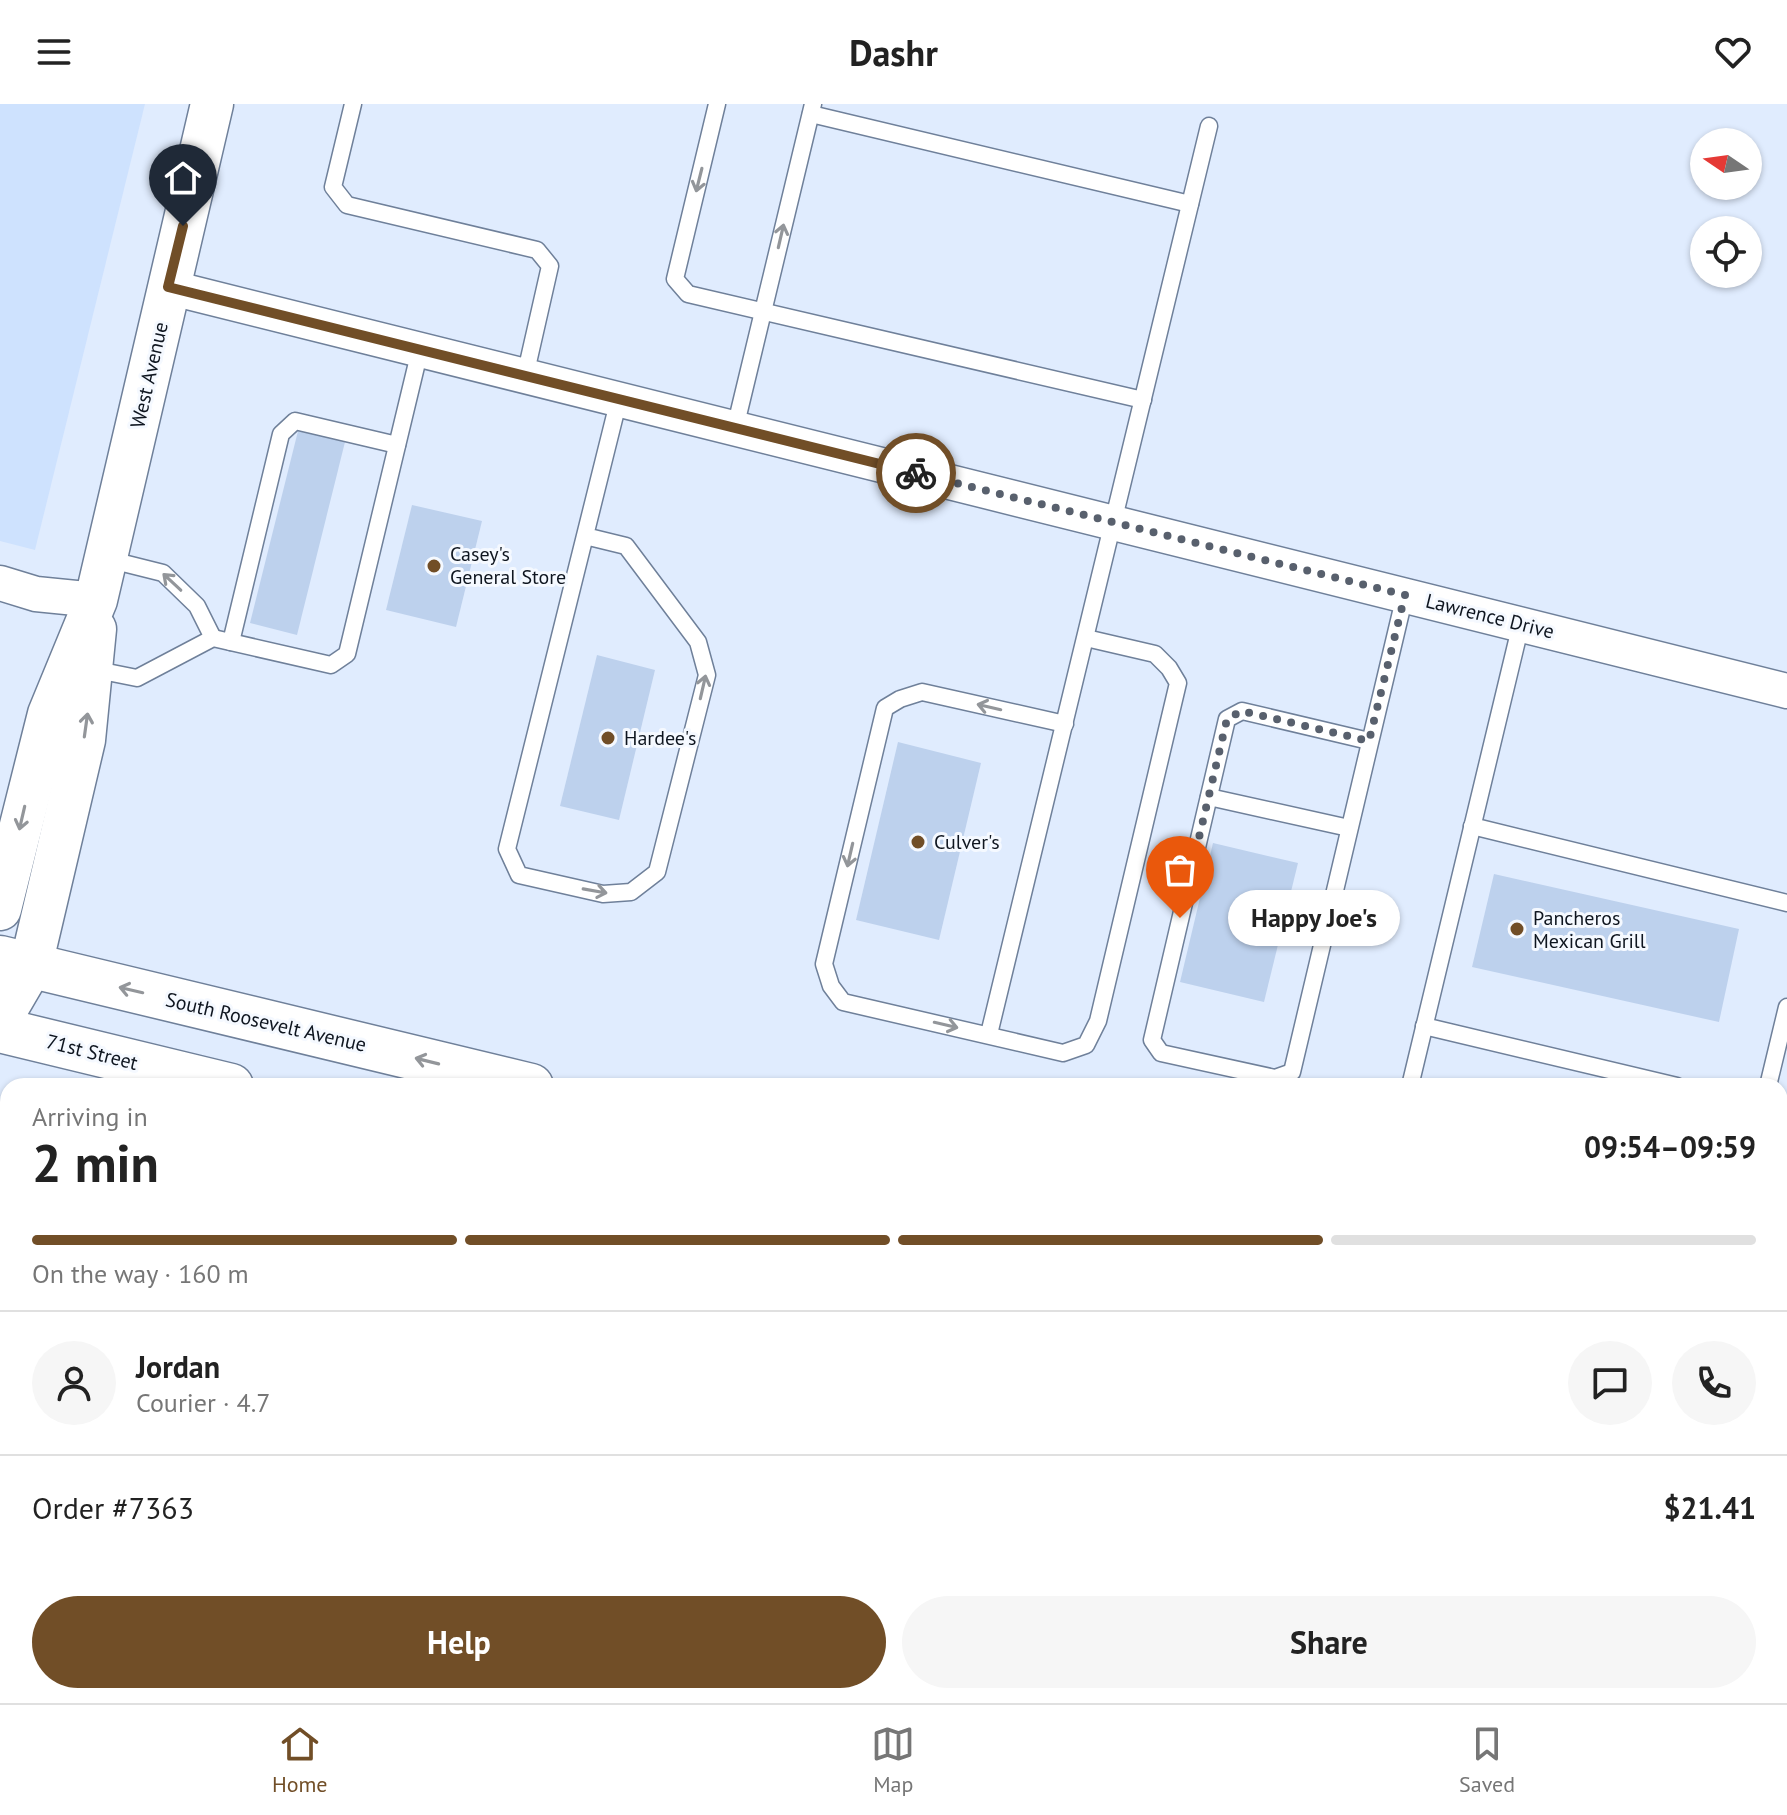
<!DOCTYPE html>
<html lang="en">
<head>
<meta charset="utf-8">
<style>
	body { margin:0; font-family:"PT Sans",sans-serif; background:#f6f6f6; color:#222; height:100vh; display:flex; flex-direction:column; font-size:30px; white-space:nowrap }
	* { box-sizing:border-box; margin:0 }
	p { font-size:26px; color:#767676 }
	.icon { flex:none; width:44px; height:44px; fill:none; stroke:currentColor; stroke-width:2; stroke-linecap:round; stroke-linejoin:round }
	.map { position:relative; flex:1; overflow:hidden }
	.panel { position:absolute; left:0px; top:974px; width:1788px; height:626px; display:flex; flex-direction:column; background:#fff; border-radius:24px 24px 0 0; box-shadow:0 2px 6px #0004 }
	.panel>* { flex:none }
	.needle { width:52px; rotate:283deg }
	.tools { position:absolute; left:1690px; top:24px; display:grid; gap:16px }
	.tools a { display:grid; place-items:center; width:72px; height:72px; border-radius:50%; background:#fff; box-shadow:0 2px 6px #0004; font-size:40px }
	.pin { position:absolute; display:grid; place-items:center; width:68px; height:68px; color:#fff; margin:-82px -34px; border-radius:50% 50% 50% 0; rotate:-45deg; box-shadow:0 0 8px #0007 }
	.pin .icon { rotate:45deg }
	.courier { position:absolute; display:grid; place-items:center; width:80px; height:80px; margin:-40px; border:6px solid #714e27; border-radius:50%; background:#fff; color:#222; box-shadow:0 2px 10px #0007 }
	.bubble { position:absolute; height:56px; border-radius:28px; background:#fff; box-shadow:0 2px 6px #0004; font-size:26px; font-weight:800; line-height:56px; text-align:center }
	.headline em { font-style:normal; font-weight:800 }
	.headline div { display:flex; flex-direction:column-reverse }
	.headline { display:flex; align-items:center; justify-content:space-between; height:136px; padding:0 32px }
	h1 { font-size:52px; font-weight:800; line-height:60px }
	.bar { display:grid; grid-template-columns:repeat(4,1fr); gap:12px 8px; align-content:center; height:96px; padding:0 32px }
	.bar i { height:10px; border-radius:6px; background:#e0e0e0 }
	.bar .current { background:#714e27 }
	.bar p { grid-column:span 4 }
	.line { display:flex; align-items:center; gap:20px; padding:0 32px; border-top:2px solid #e0e0e0 }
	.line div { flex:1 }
	.round { display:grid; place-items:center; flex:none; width:84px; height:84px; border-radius:42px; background:#f6f6f6 }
	.button { display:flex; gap:16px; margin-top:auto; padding:16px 32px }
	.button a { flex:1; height:92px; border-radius:48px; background:#714e27; color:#fff; font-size:32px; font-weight:800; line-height:92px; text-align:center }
	.button a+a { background:#f6f6f6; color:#222 }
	header { display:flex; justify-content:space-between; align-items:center; height:104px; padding:0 32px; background:#fff; font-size:36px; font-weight:800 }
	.tab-bar { display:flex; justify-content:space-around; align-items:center; height:112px; border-top:2px solid #e0e0e0; background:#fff; font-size:22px; color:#767676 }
	.tab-bar a { display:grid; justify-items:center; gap:4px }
	.tab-bar .current { color:#714e27 }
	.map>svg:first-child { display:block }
	.built { fill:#cee2fe }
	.building { fill:#bdd1ed }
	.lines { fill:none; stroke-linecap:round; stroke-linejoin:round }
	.service-casing { stroke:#6f809a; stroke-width:19 }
	.minor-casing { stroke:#6f809a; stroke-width:37 }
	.tertiary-casing { stroke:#6f809a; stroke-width:45 }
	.secondary-casing { stroke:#6f809a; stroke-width:47 }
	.trunk-casing { stroke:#6f809a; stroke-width:47 }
	.service { stroke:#fff; stroke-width:16 }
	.minor { stroke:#fff; stroke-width:34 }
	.tertiary { stroke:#fff; stroke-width:42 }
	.secondary { stroke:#fff; stroke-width:44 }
	.trunk { stroke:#fff; stroke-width:44 }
	.oneway { stroke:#93969a }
	.done { stroke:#58606d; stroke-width:8; stroke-dasharray:0 14.4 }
	.route { stroke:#714e27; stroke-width:10 }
	.poi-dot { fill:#714e27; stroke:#f5f9ff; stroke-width:3 }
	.labels { text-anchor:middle; stroke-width:6; stroke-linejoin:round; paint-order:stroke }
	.street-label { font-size:20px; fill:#0e151f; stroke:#f5f9ff }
	.poi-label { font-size:20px; fill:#0e151f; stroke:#f5f9ff; text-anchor:start }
</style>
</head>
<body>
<header><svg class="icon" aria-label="menu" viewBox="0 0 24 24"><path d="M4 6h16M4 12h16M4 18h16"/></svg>Dashr<svg class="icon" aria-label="heart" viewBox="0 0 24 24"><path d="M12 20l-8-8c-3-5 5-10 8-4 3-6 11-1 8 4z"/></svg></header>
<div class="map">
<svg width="1787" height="1599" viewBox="0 0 1787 1599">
	<rect width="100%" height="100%" fill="#e0ecfe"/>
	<!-- built -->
	<polygon class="built" points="0,0 145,0 35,446 0,437"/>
	<!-- building -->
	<g class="building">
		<polygon points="298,327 345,338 297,531 250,519"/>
		<polygon points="412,401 482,417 456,523 386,506"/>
		<polygon points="597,551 655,566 619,716 560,702"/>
		<polygon points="898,638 981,659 939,836 856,816"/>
		<polygon points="1213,739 1298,759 1264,898 1180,878"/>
		<polygon points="1494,770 1739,825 1719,918 1472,863"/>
	</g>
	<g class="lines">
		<!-- service casing -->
		<g class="service-casing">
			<g id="service">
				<polyline points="353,0 333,83 347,101 537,146 550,162 525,272"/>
				<polyline points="717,0 675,175 688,190 1143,296"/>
				<polyline points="811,10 1190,100"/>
				<polyline points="735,324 813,0"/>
				<polyline points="585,432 626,442 698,538 707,571 657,768 631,788 603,790 519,771 507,745 619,295"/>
				<polyline points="107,455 163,469 197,502 213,534"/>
				<polyline points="231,538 281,330 295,317 397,341"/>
				<polyline points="92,565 137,574 213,534 331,561 347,550 420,246"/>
				<polyline points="1065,620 922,588 900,595 885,604 824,860 831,882 843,898 1063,949 1086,941 1098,917 1178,579 1169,564 1155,550 1086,534"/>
				<polyline points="1369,637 1242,607 1227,615 1152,936 1161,949 1275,974 1292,968 1405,491"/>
				<polyline points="1209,693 1349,724"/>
				<polyline points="1472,722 1787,799"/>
				<polyline points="1424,922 1677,982"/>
				<polyline points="989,930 1209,22"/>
				<polyline points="1410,982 1521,520"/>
				<polyline points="1768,982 1787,903"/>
			</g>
		</g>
		<!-- minor casing -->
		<g class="minor-casing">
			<g id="minor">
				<polyline points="168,183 1787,587"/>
				<polyline points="0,479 36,490 96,496"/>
				<polyline points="0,1473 8,1471"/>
				<polyline points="434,1599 435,1592"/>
			</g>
		</g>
		<!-- tertiary casing -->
		<g class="tertiary-casing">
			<g id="tertiary">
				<polyline points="0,805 49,610 96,496 212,0"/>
				<polyline points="31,861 84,636 95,525"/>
			</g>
		</g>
		<!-- secondary casing -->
		<g class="secondary-casing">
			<polyline id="secondary" points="0,914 31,861"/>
		</g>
		<!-- trunk casing -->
		<g class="trunk-casing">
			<g id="trunk">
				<polyline points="0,854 531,982"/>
				<polyline points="0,926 231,982"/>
				<polyline points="1780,1288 1787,1290"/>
				<polyline points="1780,1361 1787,1363"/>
			</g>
		</g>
		<!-- service -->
		<use href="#service" class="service"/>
		<!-- minor -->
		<use href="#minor" class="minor"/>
		<!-- tertiary -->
		<use href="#tertiary" class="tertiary"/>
		<!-- secondary -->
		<use href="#secondary" class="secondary"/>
		<!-- trunk -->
		<use href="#trunk" class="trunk"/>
	</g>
	<!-- one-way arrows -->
	<defs><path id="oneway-shaft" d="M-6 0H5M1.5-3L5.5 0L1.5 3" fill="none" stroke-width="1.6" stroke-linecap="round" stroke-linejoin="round" transform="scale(2)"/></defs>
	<g class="oneway">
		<use href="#oneway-shaft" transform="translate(699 76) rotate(104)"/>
		<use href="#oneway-shaft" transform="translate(781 132) rotate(-77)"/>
		<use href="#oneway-shaft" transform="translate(172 478) rotate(-137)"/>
		<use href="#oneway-shaft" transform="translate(703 583) rotate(-77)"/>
		<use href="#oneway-shaft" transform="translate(989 603) rotate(-167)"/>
		<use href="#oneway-shaft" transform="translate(86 621) rotate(-82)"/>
		<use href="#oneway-shaft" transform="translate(22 714) rotate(103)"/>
		<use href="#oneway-shaft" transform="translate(850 751) rotate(103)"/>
		<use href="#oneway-shaft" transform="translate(595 787) rotate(10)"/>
		<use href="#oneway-shaft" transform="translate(131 886) rotate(-167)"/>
		<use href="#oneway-shaft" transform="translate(946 921) rotate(13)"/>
		<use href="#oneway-shaft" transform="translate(427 957) rotate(-166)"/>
	</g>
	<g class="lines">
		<!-- done -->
		<polyline class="done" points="916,369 1405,491 1369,637 1242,607 1227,615 1180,814"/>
		<!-- route -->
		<polyline class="route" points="183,122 168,183 916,369"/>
	</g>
	<!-- markers -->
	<g class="poi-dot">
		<circle cx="434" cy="462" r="8"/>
		<circle cx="608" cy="634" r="8"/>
		<circle cx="918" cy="738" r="8"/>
		<circle cx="1517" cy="825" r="8"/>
	</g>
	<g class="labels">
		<!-- street labels -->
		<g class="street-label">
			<text transform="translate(149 271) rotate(-77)" y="7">West Avenue</text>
			<text transform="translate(1490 512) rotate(14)" y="7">Lawrence Drive</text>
			<text transform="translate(266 918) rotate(13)" y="7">South Roosevelt Avenue</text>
			<text transform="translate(92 948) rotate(14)" y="7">71st Street</text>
		</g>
		<!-- poi labels -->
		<g class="poi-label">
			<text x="450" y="457">Casey's<tspan x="450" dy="23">General Store</tspan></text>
			<text x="624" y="641">Hardee's</text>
			<text x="934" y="745">Culver's</text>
			<text x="1533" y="821">Pancheros<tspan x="1533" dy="23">Mexican Grill</tspan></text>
		</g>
	</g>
</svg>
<div class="tools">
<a><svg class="needle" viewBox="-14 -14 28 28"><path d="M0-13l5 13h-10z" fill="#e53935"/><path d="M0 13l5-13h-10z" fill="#767676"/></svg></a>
<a><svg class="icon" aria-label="locate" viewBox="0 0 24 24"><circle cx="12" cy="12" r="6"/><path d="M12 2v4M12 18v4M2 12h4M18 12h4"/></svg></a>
</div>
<div class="pin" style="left:1180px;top:814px;background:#ea580c"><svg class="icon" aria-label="bag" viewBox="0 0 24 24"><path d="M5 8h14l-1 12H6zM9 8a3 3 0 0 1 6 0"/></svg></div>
<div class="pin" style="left:183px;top:122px;background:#1f2937"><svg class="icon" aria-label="home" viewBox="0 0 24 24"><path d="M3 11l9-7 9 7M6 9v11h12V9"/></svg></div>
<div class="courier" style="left:916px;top:369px"><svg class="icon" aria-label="bike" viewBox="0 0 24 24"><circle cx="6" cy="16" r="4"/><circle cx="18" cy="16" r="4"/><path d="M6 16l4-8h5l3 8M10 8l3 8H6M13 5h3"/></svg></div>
<div class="bubble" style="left:1228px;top:786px;width:172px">Happy Joe's</div>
<section class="panel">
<div class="headline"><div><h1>2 min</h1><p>Arriving in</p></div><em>09:54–09:59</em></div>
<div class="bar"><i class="current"></i><i class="current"></i><i class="current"></i><i></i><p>On the way · 160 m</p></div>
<div class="line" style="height:144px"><a class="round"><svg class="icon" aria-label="person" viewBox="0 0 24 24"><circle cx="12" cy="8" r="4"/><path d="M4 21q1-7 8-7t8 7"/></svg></a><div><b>Jordan</b><p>Courier · 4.7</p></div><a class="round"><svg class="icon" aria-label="chat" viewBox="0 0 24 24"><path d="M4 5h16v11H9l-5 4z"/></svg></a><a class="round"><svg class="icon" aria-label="phone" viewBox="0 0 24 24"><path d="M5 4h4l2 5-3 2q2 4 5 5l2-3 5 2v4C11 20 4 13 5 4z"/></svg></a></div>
<div class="line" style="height:104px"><div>Order #7363</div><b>$21.41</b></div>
<div class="button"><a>Help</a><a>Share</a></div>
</section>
</div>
<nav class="tab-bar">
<a class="current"><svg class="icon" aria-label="home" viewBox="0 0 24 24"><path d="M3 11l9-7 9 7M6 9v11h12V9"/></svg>Home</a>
<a><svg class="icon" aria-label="map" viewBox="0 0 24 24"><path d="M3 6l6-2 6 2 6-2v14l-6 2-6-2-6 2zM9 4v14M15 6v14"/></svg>Map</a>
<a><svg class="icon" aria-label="saved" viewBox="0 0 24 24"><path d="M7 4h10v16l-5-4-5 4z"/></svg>Saved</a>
</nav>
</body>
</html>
